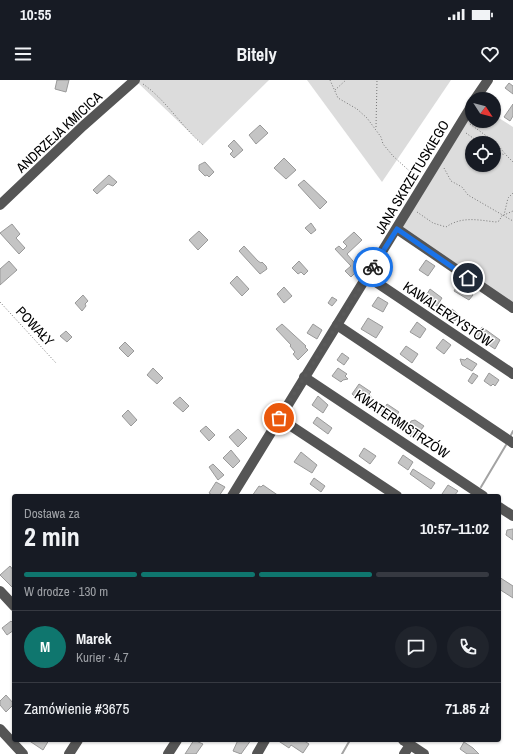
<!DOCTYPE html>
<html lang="pl">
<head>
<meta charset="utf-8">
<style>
	body { margin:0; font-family:"Archivo Narrow",sans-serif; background:#20242c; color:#f1f3f6; height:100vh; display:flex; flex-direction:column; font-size:15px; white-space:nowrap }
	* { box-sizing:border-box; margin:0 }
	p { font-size:13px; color:#9ea1a6 }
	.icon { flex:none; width:22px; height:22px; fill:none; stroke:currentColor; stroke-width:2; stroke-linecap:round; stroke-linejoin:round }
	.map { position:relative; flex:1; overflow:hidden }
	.sheet { position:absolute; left:12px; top:414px; width:489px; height:248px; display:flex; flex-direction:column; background:#171b24; border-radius:4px; box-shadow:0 1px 3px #0004 }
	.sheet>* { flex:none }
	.needle { width:26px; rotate:126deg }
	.buttons { position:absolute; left:465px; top:12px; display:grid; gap:8px }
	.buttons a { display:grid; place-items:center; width:36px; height:36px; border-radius:50%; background:#171b24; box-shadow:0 1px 3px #0004; font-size:20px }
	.pin { position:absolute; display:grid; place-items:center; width:34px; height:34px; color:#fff; margin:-17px; border:2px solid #fff; border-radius:50%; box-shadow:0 1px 4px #0007 }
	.courier { position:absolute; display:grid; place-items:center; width:40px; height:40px; margin:-20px; border:3px solid #1a73e8; border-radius:50%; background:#fff; color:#222; box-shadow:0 1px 5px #0007 }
	.head em { font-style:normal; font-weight:800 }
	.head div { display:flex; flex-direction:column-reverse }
	.head { display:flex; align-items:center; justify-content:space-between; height:68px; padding:0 12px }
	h1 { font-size:26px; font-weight:800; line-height:30px }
	.bar { display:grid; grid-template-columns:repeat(4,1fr); gap:6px 4px; align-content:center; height:48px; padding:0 12px }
	.bar i { height:5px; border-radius:3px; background:#363941 }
	.bar .on { background:#0f766e }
	.bar p { grid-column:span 4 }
	.line { display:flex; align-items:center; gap:10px; padding:0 12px; border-top:1px solid #363941 }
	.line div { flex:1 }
	.round { display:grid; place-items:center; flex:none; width:42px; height:42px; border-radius:21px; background:#20242c }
	.status { display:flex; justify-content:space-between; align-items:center; height:28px; padding:0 20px; background:#171b24; direction:ltr }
	.status svg { height:11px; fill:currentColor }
	header { display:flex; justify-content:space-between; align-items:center; height:52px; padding:0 12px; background:#171b24; font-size:18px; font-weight:800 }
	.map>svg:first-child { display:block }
	.green { fill:#dcdcdc; fill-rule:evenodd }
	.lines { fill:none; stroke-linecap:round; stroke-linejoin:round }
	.stream { stroke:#a3a3a3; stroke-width:2 }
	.building { fill:#c4c4c4; stroke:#999 }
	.path { stroke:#777; stroke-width:1; stroke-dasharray:1 2; stroke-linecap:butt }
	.minor { stroke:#555; stroke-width:10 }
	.done { stroke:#595959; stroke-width:4; stroke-dasharray:0 7.2 }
	.route { stroke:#1a73e8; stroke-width:5 }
	.labels { text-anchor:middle; stroke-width:3; stroke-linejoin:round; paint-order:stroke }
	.street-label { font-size:14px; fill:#000; stroke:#fff }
</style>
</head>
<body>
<div class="status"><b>10:55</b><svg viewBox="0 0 49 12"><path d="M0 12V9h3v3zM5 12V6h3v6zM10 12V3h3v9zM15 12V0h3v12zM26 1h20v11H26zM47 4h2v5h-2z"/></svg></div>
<header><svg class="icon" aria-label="menu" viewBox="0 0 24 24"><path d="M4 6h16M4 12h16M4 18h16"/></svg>Bitely<svg class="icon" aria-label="heart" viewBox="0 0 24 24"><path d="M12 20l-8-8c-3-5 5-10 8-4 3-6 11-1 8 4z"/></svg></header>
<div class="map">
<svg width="513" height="674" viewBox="0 0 513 674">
	<rect width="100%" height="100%" fill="#fff"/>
	<!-- green -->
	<g class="green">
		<polygon points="135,0 269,0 203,65"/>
		<polygon points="307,0 451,0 382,102"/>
		<path d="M 472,25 L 472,41 L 494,41 L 494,35 L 513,47 L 513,228 L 397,149 ZM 472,63 L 494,63 L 494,85 L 472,85 Z"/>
	</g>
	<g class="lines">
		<!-- stream -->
		<g class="stream">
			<polyline points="511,355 513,351"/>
			<polyline points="481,407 506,365"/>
			<polyline points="342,674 350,660"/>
		</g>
	</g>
	<!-- building -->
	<g class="building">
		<polygon points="57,0 69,0 66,12 55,9"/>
		<polygon points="509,3 513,6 513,14 505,8"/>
		<polygon points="513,24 513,36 510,41 504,37"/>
		<polygon points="260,45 268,53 256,64 249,55"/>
		<polygon points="234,60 243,70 234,78 230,74 233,71 228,66"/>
		<polygon points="284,78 296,90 286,99 274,88"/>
		<polygon points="205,82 214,92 209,97 207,95 205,96 199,90 199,85"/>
		<polygon points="109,95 117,102 113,106 108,104 97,114 93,110"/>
		<polygon points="304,100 327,122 320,129 298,105"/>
		<polygon points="311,143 316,150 311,154 305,148"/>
		<polygon points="12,144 20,154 16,158 25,168 19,174 0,153"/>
		<polygon points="199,151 208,160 198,170 189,160"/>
		<polygon points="354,152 362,160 347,174 358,187 358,190 351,197 345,191 351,186 335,169 339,166 343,170 347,166 343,162"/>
		<polygon points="244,166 258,181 261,183 262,182 266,186 267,189 260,194 239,171"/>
		<polygon points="426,180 435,186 428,196 419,190"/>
		<polygon points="9,181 17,190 0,205 0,189"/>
		<polygon points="299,181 308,191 304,195 301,192 298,194 292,188"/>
		<polygon points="237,196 249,209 242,216 230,203"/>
		<polygon points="459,203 473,215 469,220 454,211"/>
		<polygon points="284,207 292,216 284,223 277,214"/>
		<polygon points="430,209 442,218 437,226 416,214 427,214"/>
		<polygon points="83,215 88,221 85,224 86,226 82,231 75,223"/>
		<polygon points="332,217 337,220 332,226 328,223"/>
		<polygon points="378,217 388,223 383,232 372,226"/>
		<polygon points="452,229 459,235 455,241 446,237"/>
		<polygon points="368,238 383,247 376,258 361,249"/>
		<polygon points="417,242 426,249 420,258 410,252"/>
		<polygon points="282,244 306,266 305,267 308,270 298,280 293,274 295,272 290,266 291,265 276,249"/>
		<polygon points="313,244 322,250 317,259 307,253"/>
		<polygon points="482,247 500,260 495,269 475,256"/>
		<polygon points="66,251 72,257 67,262 60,256"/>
		<polygon points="443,259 451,265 444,274 436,268"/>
		<polygon points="125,262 134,271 128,277 119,268"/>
		<polygon points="406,266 418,274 412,283 400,274"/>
		<polygon points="342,273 349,278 344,285 337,280"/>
		<polygon points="467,278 477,284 472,291 462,285 460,279 465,280"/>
		<polygon points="153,288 163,298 157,304 147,295"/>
		<polygon points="338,288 347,294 345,296 348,299 343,300 341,302 332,296"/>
		<polygon points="473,293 478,296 472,304 468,301"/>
		<polygon points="489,293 499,300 495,306 493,304 491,306 484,301"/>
		<polygon points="359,304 371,312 369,314 372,317 366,325 352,314"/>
		<polygon points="318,316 328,325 323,333 312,325"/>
		<polygon points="180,317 189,326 183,332 173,323"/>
		<polygon points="387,324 399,332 392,341 381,333"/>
		<polygon points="128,330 137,340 131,346 122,336"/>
		<polygon points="317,337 332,348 328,354 313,343"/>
		<polygon points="415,340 424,346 414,359 410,356 413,351 408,348 411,341"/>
		<polygon points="206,346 215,355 209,361 200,351"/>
		<polygon points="238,349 247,358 238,367 229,357"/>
		<polygon points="364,368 376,376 370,384 359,376"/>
		<polygon points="231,370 240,381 233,388 223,378"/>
		<polygon points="301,372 317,385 312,393 294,382"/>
		<polygon points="403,375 413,382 408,390 398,383"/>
		<polygon points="213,384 224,395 218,400 209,387"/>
		<polygon points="413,389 435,403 431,409 410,394"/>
		<polygon points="314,398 325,406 321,412 310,404"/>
		<polygon points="216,402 225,407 219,416 214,416 209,413"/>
		<polygon points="263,405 279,416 252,416 259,406 261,407"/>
		<polygon points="448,405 458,411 454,416 446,416 442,414"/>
		<polygon points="513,449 513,460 506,455 507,450"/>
		<polygon points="10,486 14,491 14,509 0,495"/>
		<polygon points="499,497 513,506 513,518 499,509"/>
		<polygon points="11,541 14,544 14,550 7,555 2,548"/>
		<polygon points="6,615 14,624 6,632 0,625 0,621"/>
		<polygon points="28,660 49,660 43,670"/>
		<polygon points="194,660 203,664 196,674 185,674"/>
		<polygon points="238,660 251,660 241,674 233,671"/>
		<polygon points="277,660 303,660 309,664 303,673 291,665 289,668"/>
		<polygon points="464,662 473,668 479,674 467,674 460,669"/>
	</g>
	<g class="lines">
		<!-- path -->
		<g class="path">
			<polyline points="330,0 338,18 357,29 367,38 381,57 383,64 393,76 417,98"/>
			<path d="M 143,4 C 166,20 181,46 203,65"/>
			<polyline points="335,10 346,0"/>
			<polyline points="470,44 496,63 507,76"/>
			<polyline points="376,47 377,0"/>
			<polyline points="466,53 480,63"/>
			<polyline points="494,71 505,75"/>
			<polyline points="508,77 513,82"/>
			<polyline points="444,88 451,101 462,107 468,115 513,141"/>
			<polyline points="513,113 508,118 504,135 513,131"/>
			<path d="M 417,132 L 433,143 L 446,147 C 462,136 478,140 496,142 L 499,141 L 503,134"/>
			<polyline points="0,222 56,283"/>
		</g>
		<!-- minor -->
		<g class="minor">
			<polyline points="475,19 488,0"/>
			<polyline points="0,125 83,46 135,0"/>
			<polyline points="397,149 513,228"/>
			<polyline points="367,196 513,294"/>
			<polyline points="337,245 513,363"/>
			<polyline points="304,297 483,416"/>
			<polyline points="279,338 397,416"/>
			<polyline points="232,416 472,25"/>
			<polyline points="499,427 513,436"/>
			<polyline points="0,511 14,526"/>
			<polyline points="0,649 23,674"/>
			<polyline points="403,660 424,674"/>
			<polyline points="69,674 78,660"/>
			<polyline points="168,674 177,660"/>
			<polyline points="257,674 265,660"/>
			<polyline points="404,674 410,665"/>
		</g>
	</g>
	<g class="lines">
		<!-- done -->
		<polyline class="done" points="279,338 373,187"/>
		<!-- route -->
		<polyline class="route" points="373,187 397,149 468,198"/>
	</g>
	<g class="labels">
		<!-- street labels -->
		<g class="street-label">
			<text transform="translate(59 52) rotate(-43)" y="5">ANDRZEJA KMICICA</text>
			<text transform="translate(412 97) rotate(-59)" y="5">JANA SKRZETUSKIEGO</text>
			<text transform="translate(448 234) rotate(34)" y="5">KAWALERZYSTÓW</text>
			<text transform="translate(35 246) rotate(47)" y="5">POWAŁY</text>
			<text transform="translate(402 344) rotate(34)" y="5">KWATERMISTRZÓW</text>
		</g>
	</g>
</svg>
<div class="buttons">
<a><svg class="needle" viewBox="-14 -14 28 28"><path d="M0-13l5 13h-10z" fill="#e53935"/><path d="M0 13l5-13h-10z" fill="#9ea1a6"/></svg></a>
<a><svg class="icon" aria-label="locate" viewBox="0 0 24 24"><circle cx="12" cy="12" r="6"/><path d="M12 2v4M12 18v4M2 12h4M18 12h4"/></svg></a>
</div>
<div class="pin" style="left:279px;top:338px;background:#ea580c"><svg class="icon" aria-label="bag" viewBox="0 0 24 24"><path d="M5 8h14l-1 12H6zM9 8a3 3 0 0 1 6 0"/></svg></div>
<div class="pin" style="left:468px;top:198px;background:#1f2937"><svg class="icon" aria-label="home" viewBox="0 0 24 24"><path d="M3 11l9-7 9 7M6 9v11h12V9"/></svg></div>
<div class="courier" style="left:373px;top:187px"><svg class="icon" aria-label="bike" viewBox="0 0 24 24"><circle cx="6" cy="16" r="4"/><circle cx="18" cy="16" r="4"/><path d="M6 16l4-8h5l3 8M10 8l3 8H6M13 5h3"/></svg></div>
<section class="sheet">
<div class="head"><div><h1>2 min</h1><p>Dostawa za</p></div><em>10:57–11:02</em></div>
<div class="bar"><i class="on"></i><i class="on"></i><i class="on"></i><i></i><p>W drodze · 130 m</p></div>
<div class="line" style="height:72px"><b class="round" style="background:#0f766e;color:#fff">M</b><div><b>Marek</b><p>Kurier · 4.7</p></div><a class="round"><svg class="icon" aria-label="chat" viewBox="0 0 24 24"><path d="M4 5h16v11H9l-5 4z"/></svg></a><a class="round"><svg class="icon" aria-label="phone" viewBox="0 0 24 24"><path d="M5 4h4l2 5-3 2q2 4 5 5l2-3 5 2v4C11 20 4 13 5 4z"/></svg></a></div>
<div class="line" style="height:52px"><div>Zamówienie #3675</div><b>71.85 zł</b></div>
</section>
</div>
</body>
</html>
